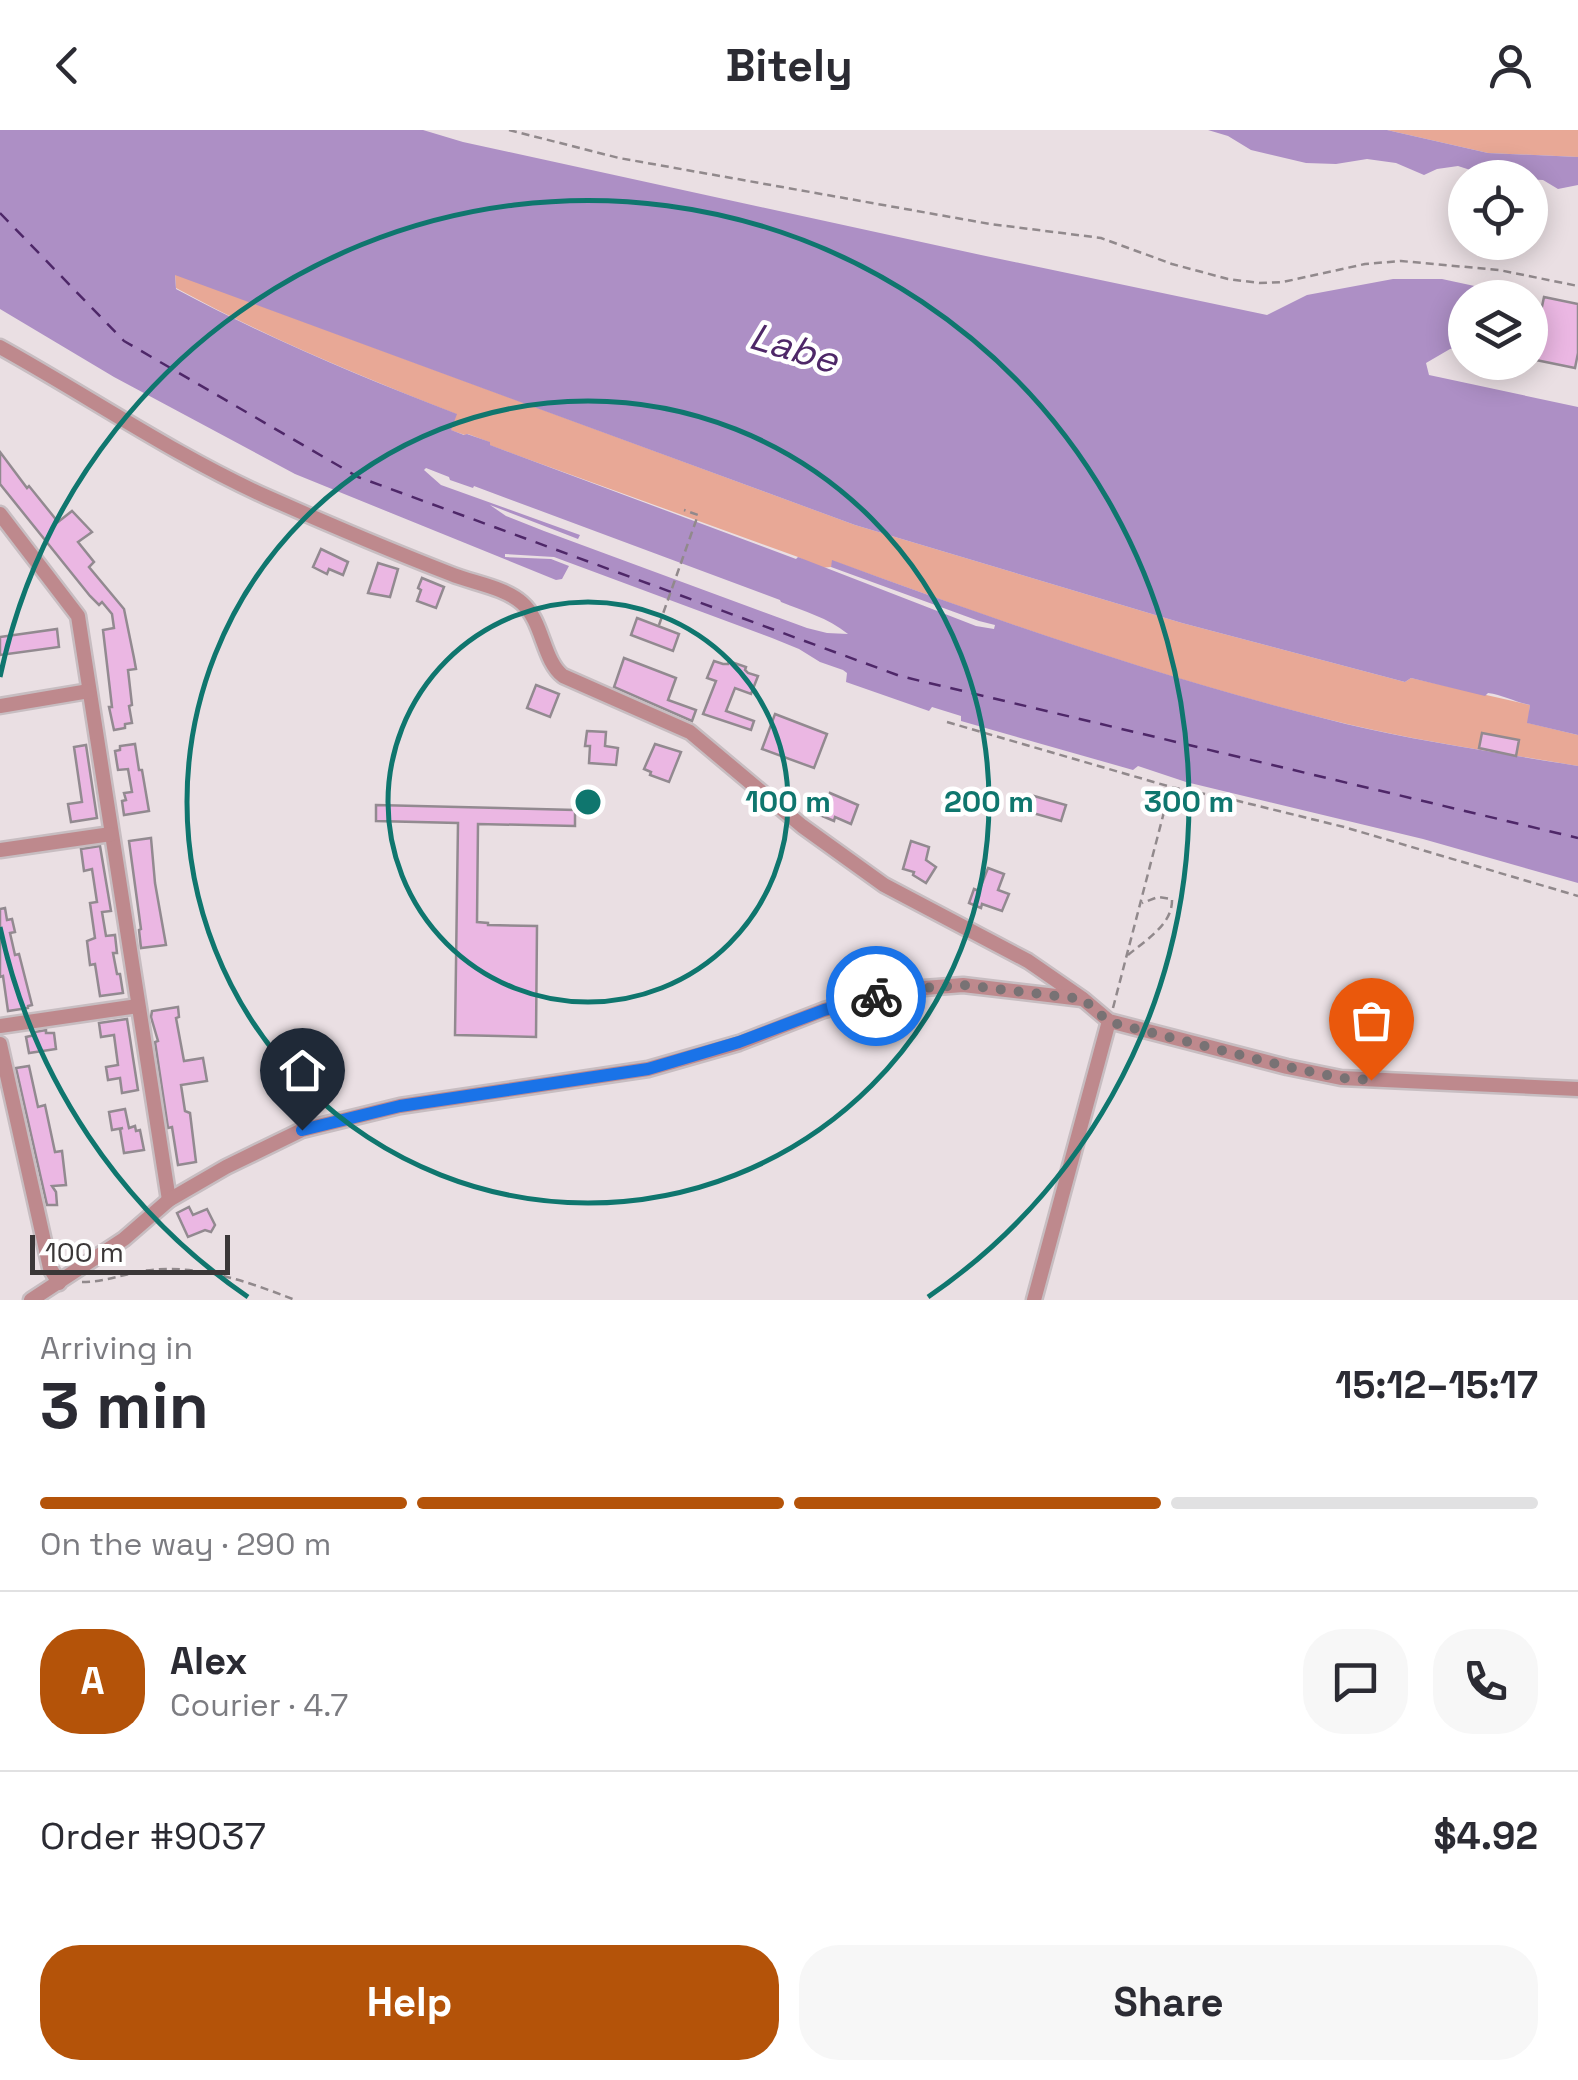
<!DOCTYPE html>
<html lang="en">
<head>
<meta charset="utf-8">
<style>
	body { margin:0; font-family:"Space Grotesk",sans-serif; background:#f7f7f7; color:#2b2b33; height:100vh; display:flex; flex-direction:column; font-size:38px; white-space:nowrap }
	* { box-sizing:border-box; margin:0 }
	p { font-size:32px; color:#7c7c81 }
	.icon { flex:none; width:55px; height:55px; fill:none; stroke:currentColor; stroke-width:2; stroke-linecap:round; stroke-linejoin:round }
	.map { position:relative; height:1170px; overflow:hidden }
	.side { display:flex; flex-direction:column; background:#fff; flex:1 }
	.side>* { flex:none }
	.buttons { position:absolute; left:1448px; top:30px; display:grid; gap:20px }
	.buttons a { display:grid; place-items:center; width:100px; height:100px; border-radius:50%; background:#fff; box-shadow:0 5px 25px #0003; font-size:50px }
	.scale { position:absolute; left:30px; bottom:25px; width:200px; box-sizing:border-box; padding-left:10px; border:5px solid #3b3738; border-top:0; font-size:28px; line-height:35px; white-space:nowrap; color:#3b3738; -webkit-text-stroke:8px #fff; paint-order:stroke }
	.pin { position:absolute; display:grid; place-items:center; width:85px; height:85px; color:#fff; margin:-102px -42px; border-radius:50% 50% 50% 0; rotate:-45deg; box-shadow:0 0 10px #0007 }
	.pin .icon { rotate:45deg }
	.courier { position:absolute; display:grid; place-items:center; width:100px; height:100px; margin:-50px; border:8px solid #1a73e8; border-radius:50%; background:#fff; color:#222; box-shadow:0 2px 12px #0007 }
	.headline em { font-style:normal; font-weight:700 }
	.headline div { display:flex; flex-direction:column-reverse }
	.headline { display:flex; align-items:center; justify-content:space-between; height:170px; padding:0 40px }
	h1 { font-size:65px; font-weight:700; line-height:75px }
	.bar { display:grid; grid-template-columns:repeat(4,1fr); gap:15px 10px; align-content:center; height:120px; padding:0 40px }
	.bar i { height:12px; border-radius:8px; background:#e1e1e2 }
	.bar .selected { background:#b45309 }
	.bar p { grid-column:span 4 }
	.line { display:flex; align-items:center; gap:25px; padding:0 40px; border-top:2px solid #e1e1e2 }
	.line div { flex:1 }
	.round { display:grid; place-items:center; flex:none; width:105px; height:105px; border-radius:40px; background:#f7f7f7 }
	.action { display:flex; gap:20px; margin-top:auto; padding:20px 40px }
	.action a { flex:1; height:115px; border-radius:40px; background:#b45309; color:#fff; font-size:40px; font-weight:700; line-height:115px; text-align:center }
	.action a+a { background:#f7f7f7; color:#2b2b33 }
	header { display:flex; justify-content:space-between; align-items:center; height:130px; padding:0 40px; background:#fff; font-size:45px; font-weight:700 }
	.map>svg:first-child { display:block }
	.green { fill:#e8a896 }
	.water { fill:#ad8fc5; fill-rule:evenodd }
	.lines { fill:none; stroke-linecap:round; stroke-linejoin:round }
	.ferry { stroke:#4e2768; stroke-width:2.5; stroke-dasharray:12 10; stroke-linecap:butt }
	.building { fill:#ebb7e3; stroke:#928a90; stroke-width:2.5 }
	.minor-casing { stroke:#c7bdc1; stroke-width:19 }
	.path { stroke:#91898c; stroke-width:2.5; stroke-dasharray:8 5; stroke-linecap:butt }
	.minor { stroke:#be898d; stroke-width:14 }
	.done { stroke:#787274; stroke-width:10; stroke-dasharray:0 18 }
	.route { stroke:#1a73e8; stroke-width:12 }
	.ring { fill:none; stroke:#0f766e; stroke-width:5 }
	.labels { text-anchor:middle; stroke-width:9; stroke-linejoin:round; paint-order:stroke }
	.water-label { font-size:38px; font-style:italic; fill:#4e2768; stroke:#fff }
	.centre { fill:#0f766e; stroke:#fff; stroke-width:5 }
	.ring-label { font-size:30px; text-anchor:middle; font-weight:bold; fill:#0f766e; stroke:#fff; stroke-width:9; stroke-linejoin:round; paint-order:stroke }
</style>
</head>
<body>
<header><svg class="icon" aria-label="back" viewBox="0 0 24 24"><path d="M15 5l-7 7 7 7"/></svg>Bitely<svg class="icon" aria-label="person" viewBox="0 0 24 24"><circle cx="12" cy="8" r="4"/><path d="M4 21q1-7 8-7t8 7"/></svg></header>
<div class="map">
<svg width="1578" height="1170" viewBox="0 0 1578 1170">
	<rect width="100%" height="100%" fill="#eadfe3"/>
	<!-- green -->
	<g class="green">
		<polygon points="1387,0 1578,0 1578,27 1488,23"/>
		<path d="M 175,144 L 855,395 L 1182,493 L 1405,552 L 1411,548 L 1530,575 L 1528,593 L 1578,605 L 1578,636 C 1501,623 1423,612 1347,594 C 1171,552 1002,492 833,431 L 831,437 L 820,438 L 798,427 L 489,315 L 489,312 L 468,304 L 465,305 L 450,300 L 456,284 C 360,246 266,207 176,158 Z"/>
	</g>
	<!-- water -->
	<g class="water">
		<path d="M 0,0 L 423,0 L 463,12 L 981,125 L 1267,185 L 1307,165 L 1393,149 L 1442,149 L 1507,163 L 1506,167 L 1465,168 L 1465,217 L 1450,219 L 1426,233 L 1429,245 L 1578,277 L 1578,605 L 1527,593 L 1530,575 C 1515,572 1503,565 1488,563 L 1485,566 L 1411,548 L 1405,552 L 1182,493 L 855,395 L 175,145 L 176,159 C 268,208 359,246 457,284 L 451,300 L 464,305 L 467,304 L 490,312 L 490,315 L 796,429 L 798,427 L 976,496 L 994,499 L 995,495 L 979,491 L 831,437 L 832,430 C 1001,492 1171,551 1346,594 C 1422,612 1501,623 1578,636 L 1578,753 L 1423,709 L 1186,652 L 1138,636 L 1133,640 L 961,591 L 961,586 L 932,577 L 929,581 L 846,552 L 847,543 L 843,540 L 820,532 L 799,519 L 772,508 L 554,427 L 505,424 L 505,427 L 551,429 L 569,436 L 562,449 L 556,450 L 295,344 L 114,247 L 0,179 ZM 426,338 L 449,347 L 450,350 L 473,358 L 474,356 L 780,470 L 781,472 C 805,482 827,487 848,504 L 827,503 L 807,498 L 544,401 L 506,386 L 490,375 L 578,409 L 580,405 L 441,355 L 424,340 Z"/>
		<polygon points="1162,0 1387,0 1488,23 1578,27 1578,55 1558,59 1543,50 1492,47 1458,36 1437,39 1424,45 1396,33 1367,29 1336,34 1306,33 1251,20 1228,6 1208,0"/>
	</g>
	<g class="lines">
		<!-- ferry -->
		<polyline class="ferry" points="0,83 124,211 358,347 900,546 1578,708"/>
	</g>
	<!-- building -->
	<g class="building">
		<polygon points="1544,167 1578,174 1578,223 1575,238 1531,229"/>
		<polygon points="0,322 27,358 29,356 58,392 72,381 92,402 78,412 94,432 89,437 124,479 134,528 136,539 128,540 132,575 129,576 132,593 125,594 125,598 114,600 109,577 112,577 103,500 114,498 112,484 102,472 99,475 90,466 0,354"/>
		<polygon points="321,419 348,432 343,445 329,439 327,444 313,437"/>
		<polygon points="378,433 398,439 390,467 368,463"/>
		<polygon points="422,448 444,457 436,478 417,471 421,460 418,458"/>
		<polygon points="637,488 679,504 673,521 631,505"/>
		<polygon points="57,499 59,517 0,525 0,507"/>
		<polygon points="624,528 676,548 668,570 696,580 692,591 614,557"/>
		<polygon points="714,531 723,534 728,534 729,531 746,537 745,540 748,543 758,546 751,564 735,558 726,581 754,591 751,600 703,584 716,551 707,548"/>
		<polygon points="536,555 559,564 550,587 527,578"/>
		<polygon points="775,584 827,604 814,638 762,619"/>
		<polygon points="587,601 606,602 605,616 618,618 616,635 589,633 590,616 585,616"/>
		<polygon points="1482,603 1519,610 1516,626 1479,618"/>
		<polygon points="135,614 139,640 142,640 149,681 124,685 122,671 126,670 124,663 132,662 128,639 118,640 115,621 120,620 120,616"/>
		<polygon points="655,614 681,622 669,652 650,645 651,642 644,639"/>
		<polygon points="86,615 97,688 71,692 68,674 82,672 74,617"/>
		<polygon points="830,663 858,675 851,694 835,687 834,691 820,685"/>
		<polygon points="1034,666 1066,675 1061,691 1029,682"/>
		<polygon points="376,675 575,680 575,696 478,694 477,792 488,793 488,795 537,796 536,907 455,905 458,693 376,691"/>
		<polygon points="151,708 155,753 166,815 141,818 139,800 141,799 129,711"/>
		<polygon points="911,711 929,717 926,730 936,737 926,753 913,745 914,742 903,739"/>
		<polygon points="100,716 111,781 102,782 106,806 115,805 117,823 113,823 117,844 120,844 123,863 100,866 95,834 90,835 87,811 95,808 90,773 97,772 92,739 84,741 81,719"/>
		<polygon points="988,738 1004,744 998,760 1009,764 1002,781 982,774 981,778 969,773 974,759 979,761"/>
		<polygon points="5,778 7,790 12,789 15,802 10,803 15,825 19,824 32,875 28,876 28,878 8,881 3,846 0,847 0,779"/>
		<polygon points="178,877 179,887 176,888 184,931 203,928 207,951 181,955 185,981 190,983 196,1032 178,1035 172,997 168,998 155,912 158,911 151,887 152,881"/>
		<polygon points="127,889 138,960 122,963 120,948 108,950 106,937 118,935 114,905 101,907 99,893"/>
		<polygon points="46,900 46,903 54,903 56,919 29,923 26,907 35,905 35,902"/>
		<polygon points="29,936 38,977 45,975 55,1022 62,1021 66,1055 52,1056 56,1062 57,1075 47,1075 16,938"/>
		<polygon points="125,979 129,998 135,996 136,1001 140,1000 144,1020 124,1023 120,999 123,998 112,1000 109,982"/>
		<polygon points="189,1077 193,1085 207,1079 215,1095 211,1102 205,1100 188,1107 177,1083"/>
	</g>
	<g class="lines">
		<!-- minor casing -->
		<g class="minor-casing">
			<g id="minor">
				<path d="M 0,217 C 90,267 174,325 267,367 C 328,394 389,420 451,444 C 473,453 504,457 522,473 C 543,491 543,531 563,546 L 690,602 L 802,696 L 884,755 L 1028,831 L 1083,869 L 1109,891 L 1287,937 L 1341,948 L 1578,959"/>
				<polyline points="0,384 78,486 169,1070"/>
				<polyline points="0,576 89,561"/>
				<polyline points="0,720 111,704"/>
				<polyline points="0,896 138,876"/>
				<polyline points="0,914 50,1138 59,1153"/>
				<polyline points="31,1170 124,1109 169,1070 226,1037 302,1000 400,976 648,939 739,913 824,880 898,860 963,855 1082,869"/>
				<polyline points="1034,1170 1109,891"/>
			</g>
		</g>
		<!-- path -->
		<g class="path">
			<polyline points="509,0 619,28 990,94 1101,108 1172,134 1228,149 1259,153 1283,152 1365,134 1401,131 1499,140 1578,156"/>
			<polyline points="659,495 698,385 684,380"/>
			<polyline points="947,592 1171,657 1230,669 1344,697 1578,766"/>
			<path d="M 1128,825 C 1146,810 1173,794 1172,769 L 1158,767 L 1142,773"/>
			<polyline points="1113,878 1170,659"/>
			<path d="M 82,1152 C 103,1152 122,1145 143,1141 C 195,1133 247,1151 295,1170"/>
		</g>
		<!-- minor -->
		<use href="#minor" class="minor"/>
	</g>
	<g class="lines">
		<!-- done -->
		<polyline class="done" points="876,866 898,860 963,855 1083,869 1109,892 1288,937 1341,948 1371,950"/>
		<!-- route -->
		<polyline class="route" points="302,1000 400,976 648,939 739,912 824,880 876,866"/>
	</g>
	<!-- distance rings -->
	<g class="ring">
		<circle cx="588" cy="672" r="200"/>
		<circle cx="588" cy="672" r="401"/>
		<path d="M248 1167A601 601 0 0 1 0 797M0 547A601 601 0 1 1 928 1167"/>
	</g>
	<g class="labels">
		<!-- water labels -->
		<g class="water-label">
			<text transform="translate(794 218) rotate(17)" y="13">Labe</text>
		</g>
	</g>
	<circle cx="588" cy="672" r="15" class="centre"/>
	<g class="ring-label">
		<text x="788" y="682">100 m</text>
		<text x="989" y="682">200 m</text>
		<text x="1189" y="682">300 m</text>
	</g>
</svg>
<div class="buttons">
<a><svg class="icon" aria-label="locate" viewBox="0 0 24 24"><circle cx="12" cy="12" r="6"/><path d="M12 2v4M12 18v4M2 12h4M18 12h4"/></svg></a>
<a><svg class="icon" aria-label="layers" viewBox="0 0 24 24"><path d="M12 4l9 5-9 5-9-5zM3 14l9 5 9-5"/></svg></a>
</div>
<div class="scale">100 m</div>
<div class="pin" style="left:1371px;top:950px;background:#ea580c"><svg class="icon" aria-label="bag" viewBox="0 0 24 24"><path d="M5 8h14l-1 12H6zM9 8a3 3 0 0 1 6 0"/></svg></div>
<div class="pin" style="left:302px;top:1000px;background:#1f2937"><svg class="icon" aria-label="home" viewBox="0 0 24 24"><path d="M3 11l9-7 9 7M6 9v11h12V9"/></svg></div>
<div class="courier" style="left:876px;top:866px"><svg class="icon" aria-label="bike" viewBox="0 0 24 24"><circle cx="6" cy="16" r="4"/><circle cx="18" cy="16" r="4"/><path d="M6 16l4-8h5l3 8M10 8l3 8H6M13 5h3"/></svg></div>
</div>
<section class="side">
<div class="headline"><div><h1>3 min</h1><p>Arriving in</p></div><em>15:12–15:17</em></div>
<div class="bar"><i class="selected"></i><i class="selected"></i><i class="selected"></i><i></i><p>On the way · 290 m</p></div>
<div class="line" style="height:180px"><b class="round" style="background:#b45309;color:#fff">A</b><div><b>Alex</b><p>Courier · 4.7</p></div><a class="round"><svg class="icon" aria-label="chat" viewBox="0 0 24 24"><path d="M4 5h16v11H9l-5 4z"/></svg></a><a class="round"><svg class="icon" aria-label="phone" viewBox="0 0 24 24"><path d="M5 4h4l2 5-3 2q2 4 5 5l2-3 5 2v4C11 20 4 13 5 4z"/></svg></a></div>
<div class="line" style="height:130px"><div>Order #9037</div><b>$4.92</b></div>
<div class="action"><a>Help</a><a>Share</a></div>
</section>
</body>
</html>
